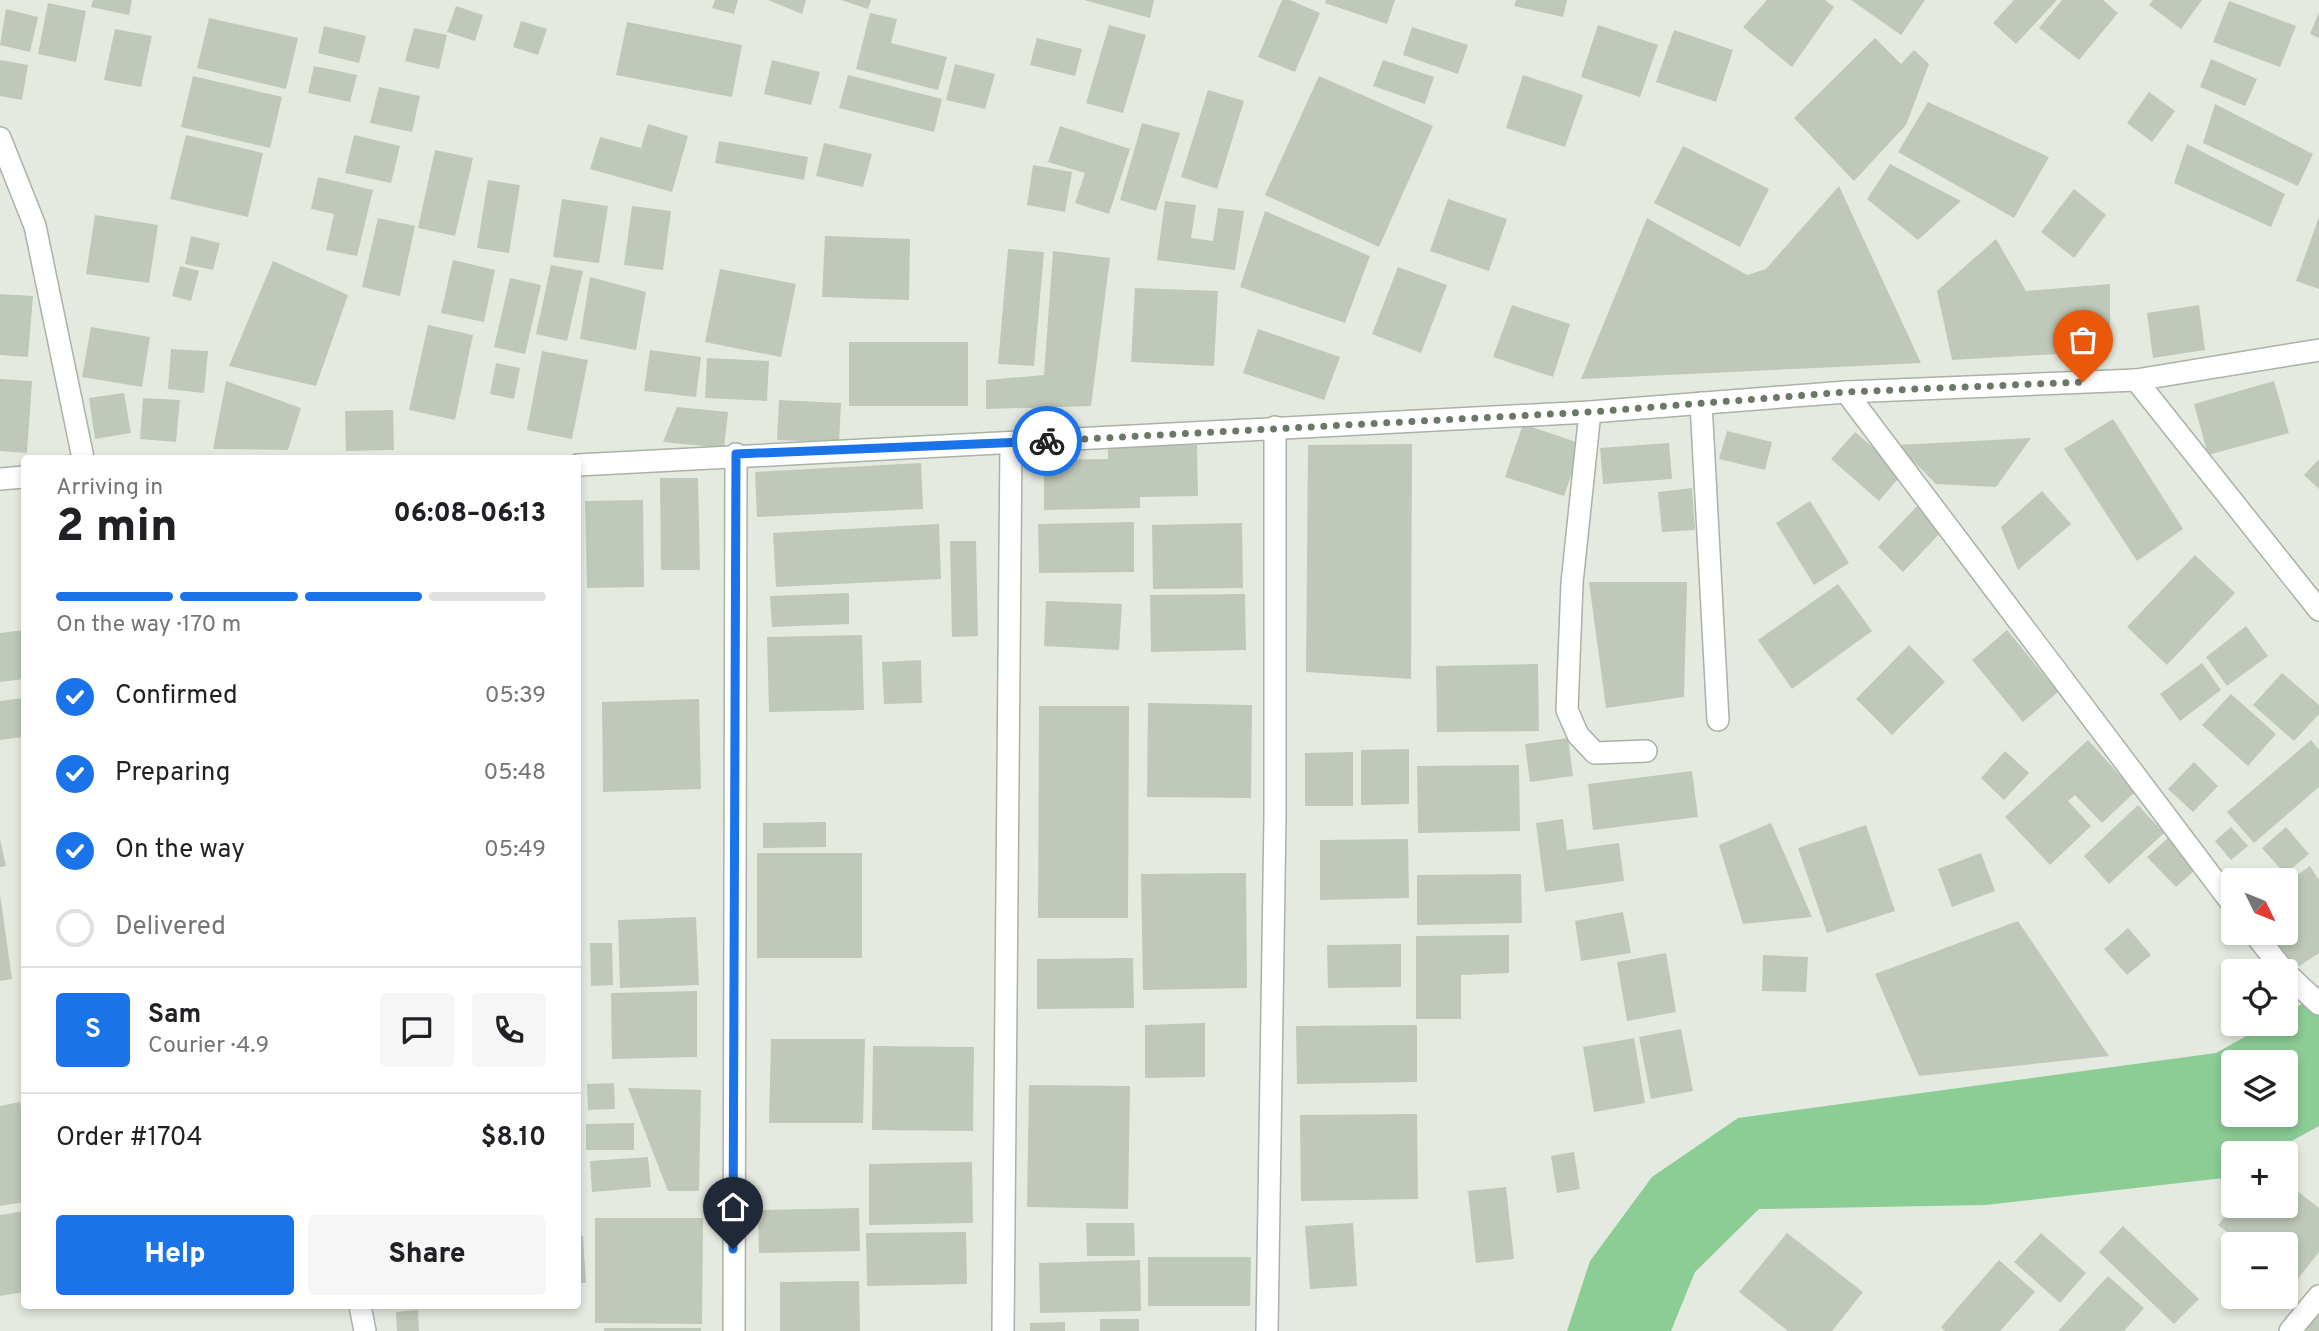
<!DOCTYPE html>
<html lang="en">
<head>
<meta charset="utf-8">
<style>
	body { margin:0; font-family:Overpass,sans-serif; background:#f6f6f6; color:#202124; height:100vh; display:flex; flex-direction:column; font-size:26px; white-space:nowrap }
	* { box-sizing:border-box; margin:0 }
	p { font-size:23px; color:#757577 }
	.icon { flex:none; width:38px; height:38px; fill:none; stroke:currentColor; stroke-width:2; stroke-linecap:round; stroke-linejoin:round }
	.map { position:relative; flex:1; overflow:hidden }
	.side { position:absolute; left:21px; top:455px; width:560px; height:854px; display:flex; flex-direction:column; background:#fff; border-radius:7px; box-shadow:0 4px 10px #0003 }
	.side>* { flex:none }
	.needle { width:46px; rotate:133deg }
	.fabs { position:absolute; left:2221px; top:868px; display:grid; gap:14px }
	.fabs a { display:grid; place-items:center; width:77px; height:77px; border-radius:7px; background:#fff; box-shadow:0 4px 10px #0003; font-size:35px }
	.pin { position:absolute; display:grid; place-items:center; width:60px; height:60px; color:#fff; margin:-72px -30px; border-radius:50% 50% 50% 0; rotate:-45deg; box-shadow:0 0 7px #0007 }
	.pin .icon { rotate:45deg }
	.courier { position:absolute; display:grid; place-items:center; width:70px; height:70px; margin:-35px; border:5px solid #1a73e8; border-radius:50%; background:#fff; color:#222; box-shadow:0 2px 9px #0007 }
	.overview em { font-style:normal; font-weight:800 }
	.overview div { display:flex; flex-direction:column-reverse }
	.overview { display:flex; align-items:center; justify-content:space-between; height:119px; padding:0 35px }
	h1 { font-size:46px; font-weight:800; line-height:52px }
	.bar { display:grid; grid-template-columns:repeat(4,1fr); gap:10px 7px; align-content:center; height:84px; padding:0 35px }
	.bar i { height:9px; border-radius:5px; background:#e0e0e0 }
	.bar .on { background:#1a73e8 }
	.bar p { grid-column:span 4 }
	.line { display:flex; align-items:center; gap:18px; padding:0 35px; border-top:2px solid #e0e0e0 }
	.line div { flex:1 }
	.round { display:grid; place-items:center; flex:none; width:74px; height:74px; border-radius:7px; background:#f6f6f6 }
	ol { padding:0 35px; list-style:none }
	li { display:flex; align-items:center; gap:21px; height:77px }
	li p { margin-inline-start:auto }
	li .icon { padding:7px; border-radius:50%; background:#1a73e8; color:#fff; stroke-width:4 }
	li:last-child { color:#757577 }
	li i { width:38px; height:38px; border:4px solid #e0e0e0; border-radius:50% }
	.primary-button { display:flex; gap:14px; margin-top:auto; padding:14px 35px }
	.primary-button a { flex:1; height:80px; border-radius:7px; background:#1a73e8; color:#fff; font-size:28px; font-weight:800; line-height:80px; text-align:center }
	.primary-button a+a { background:#f6f6f6; color:#202124 }
	.map>svg:first-child { display:block }
	.water { fill:#8ccc95; fill-rule:evenodd }
	.building { fill:#bfc8b9 }
	.lines { fill:none; stroke-linecap:round; stroke-linejoin:round }
	.minor-casing { stroke:#a9b2a4; stroke-width:24 }
	.minor { stroke:#fff; stroke-width:21 }
	.done { stroke:#6b7865; stroke-width:7; stroke-dasharray:0 12.6 }
	.route { stroke:#1a73e8; stroke-width:9 }
</style>
</head>
<body>
<div class="map">
<svg width="2319" height="1331" viewBox="0 0 2319 1331">
	<rect width="100%" height="100%" fill="#e5eae1"/>
	<!-- water -->
	<path class="water" d="M 2319,994 L 2319,1126 L 2270,1153 L 2233,1153 L 2233,1173 L 2224,1178 L 1986,1205 L 1759,1209 L 1695,1272 L 1671,1331 L 1567,1331 L 1590,1261 L 1652,1177 L 1738,1118 L 2216,1053 L 2268,1024 L 2286,1024 L 2286,1013 ZM 2233,1062 L 2286,1062 L 2286,1115 L 2233,1115 Z"/>
	<!-- building -->
	<g class="building">
		<polygon points="93,0 132,0 129,15 91,7"/>
		<polygon points="715,0 738,0 734,14 712,8"/>
		<polygon points="768,0 806,0 802,14"/>
		<polygon points="841,0 871,0 868,9"/>
		<polygon points="1084,0 1154,0 1150,18"/>
		<polygon points="1282,0 1290,0 1320,13 1295,72 1258,57"/>
		<polygon points="1326,0 1395,0 1387,24 1325,3"/>
		<polygon points="1516,0 1567,0 1563,17 1514,6"/>
		<polygon points="1767,0 1825,0 1834,7 1792,67 1743,27"/>
		<polygon points="1851,0 1925,0 1901,35"/>
		<polygon points="2014,0 2057,0 2016,44 1993,23"/>
		<polygon points="2062,0 2103,0 2118,13 2079,60 2039,28"/>
		<polygon points="2153,0 2202,0 2181,29 2149,5"/>
		<polygon points="2229,1 2296,26 2280,67 2213,42"/>
		<polygon points="48,3 86,11 76,62 38,54"/>
		<polygon points="456,6 483,15 475,41 447,32"/>
		<polygon points="6,9 38,17 30,52 0,45"/>
		<polygon points="2319,12 2319,38 2310,34"/>
		<polygon points="870,13 897,19 891,43 947,57 938,90 856,69"/>
		<polygon points="209,18 298,38 286,89 197,68"/>
		<polygon points="521,21 547,29 538,55 513,47"/>
		<polygon points="627,22 742,45 732,97 616,75"/>
		<polygon points="1109,25 1146,35 1123,113 1086,103"/>
		<polygon points="1598,25 1658,45 1640,97 1581,77"/>
		<polygon points="324,26 366,36 359,63 318,53"/>
		<polygon points="1412,27 1468,45 1458,74 1403,55"/>
		<polygon points="414,28 447,35 439,69 405,61"/>
		<polygon points="115,29 152,36 141,87 104,80"/>
		<polygon points="1674,30 1733,50 1716,102 1656,82"/>
		<polygon points="1037,38 1082,49 1075,76 1030,65"/>
		<polygon points="1875,38 1901,64 1914,50 1929,64 1906,125 1854,181 1794,118"/>
		<polygon points="2211,59 2257,79 2245,106 2200,87"/>
		<polygon points="0,60 28,65 22,100 0,96"/>
		<polygon points="772,60 820,72 811,105 764,94"/>
		<polygon points="1383,60 1434,77 1425,104 1373,86"/>
		<polygon points="955,64 995,74 985,109 946,100"/>
		<polygon points="314,66 357,75 350,102 308,93"/>
		<polygon points="848,75 942,99 934,132 839,108"/>
		<polygon points="1523,75 1583,95 1565,147 1506,128"/>
		<polygon points="193,76 282,97 270,148 181,127"/>
		<polygon points="1319,76 1433,126 1379,247 1265,195"/>
		<polygon points="379,87 420,96 412,132 370,123"/>
		<polygon points="1208,90 1244,101 1217,189 1181,177"/>
		<polygon points="2149,92 2175,111 2152,142 2127,123"/>
		<polygon points="1928,102 2049,157 2014,218 1898,152"/>
		<polygon points="2215,104 2313,154 2298,186 2203,143"/>
		<polygon points="1142,123 1180,133 1156,211 1120,200"/>
		<polygon points="648,124 688,136 672,192 590,169 600,137 641,148"/>
		<polygon points="1060,126 1130,149 1109,214 1075,203 1085,173 1048,162"/>
		<polygon points="186,135 263,153 248,217 170,199"/>
		<polygon points="354,135 400,146 391,183 345,173"/>
		<polygon points="719,141 808,157 804,180 715,163"/>
		<polygon points="824,143 872,154 863,187 816,176"/>
		<polygon points="2187,144 2285,194 2271,227 2174,183"/>
		<polygon points="1683,146 1769,189 1740,247 1654,203"/>
		<polygon points="435,150 473,158 455,236 418,228"/>
		<polygon points="1890,164 1961,201 1918,240 1867,199"/>
		<polygon points="1033,165 1072,172 1065,212 1027,205"/>
		<polygon points="318,177 373,190 357,256 326,250 334,214 311,209"/>
		<polygon points="488,180 520,185 509,253 477,248"/>
		<polygon points="1839,186 1921,363 1581,379 1647,218 1747,275 1766,269"/>
		<polygon points="2074,189 2106,215 2074,258 2041,232"/>
		<polygon points="562,199 608,206 599,263 553,257"/>
		<polygon points="1448,199 1507,219 1489,271 1430,251"/>
		<polygon points="1165,201 1196,205 1191,238 1213,241 1218,208 1244,211 1235,270 1157,260"/>
		<polygon points="632,206 671,211 663,270 624,265"/>
		<polygon points="1265,211 1370,256 1345,323 1240,287"/>
		<polygon points="95,215 158,225 149,283 86,274"/>
		<polygon points="2319,217 2319,289 2296,281"/>
		<polygon points="378,218 415,226 400,296 362,287"/>
		<polygon points="191,236 220,243 213,270 185,264"/>
		<polygon points="825,236 910,239 909,300 822,297"/>
		<polygon points="1996,239 2026,291 2110,284 2110,351 1952,360 1937,291"/>
		<polygon points="1008,249 1044,252 1034,366 998,364"/>
		<polygon points="1053,251 1110,258 1091,406 986,409 986,380 1044,375"/>
		<polygon points="453,260 495,270 484,322 441,313"/>
		<polygon points="273,261 348,295 316,386 229,366"/>
		<polygon points="551,265 583,271 567,341 536,334"/>
		<polygon points="180,266 199,271 191,301 172,296"/>
		<polygon points="1398,267 1447,285 1421,353 1372,334"/>
		<polygon points="720,269 796,284 781,357 705,342"/>
		<polygon points="590,277 646,292 636,350 580,339"/>
		<polygon points="510,278 541,285 525,354 494,347"/>
		<polygon points="1135,288 1218,291 1214,366 1131,362"/>
		<polygon points="0,294 33,296 28,357 0,355"/>
		<polygon points="1512,305 1570,324 1553,377 1493,357"/>
		<polygon points="2199,305 2205,350 2153,358 2147,313"/>
		<polygon points="428,325 473,335 455,420 409,410"/>
		<polygon points="91,327 150,337 142,387 82,377"/>
		<polygon points="1258,329 1340,357 1324,400 1243,373"/>
		<rect x="849" y="342" width="119" height="64"/>
		<polygon points="171,349 208,351 204,393 168,389"/>
		<polygon points="650,350 701,357 696,397 644,391"/>
		<polygon points="542,351 588,360 572,439 527,430"/>
		<polygon points="707,358 769,361 767,401 705,398"/>
		<polygon points="496,363 520,368 514,399 490,394"/>
		<polygon points="0,379 32,381 27,453 0,451"/>
		<polygon points="226,381 301,408 288,450 213,449"/>
		<polygon points="2274,381 2289,433 2208,455 2194,404"/>
		<polygon points="124,393 131,433 95,439 89,398"/>
		<polygon points="143,398 180,400 176,442 140,439"/>
		<polygon points="779,400 841,403 839,443 777,440"/>
		<polygon points="677,407 728,412 724,448 663,442"/>
		<polygon points="393,410 394,450 346,451 345,411"/>
		<polygon points="2113,419 2183,529 2137,561 2064,449"/>
		<polygon points="1523,424 1582,444 1564,496 1505,477"/>
		<polygon points="1727,431 1772,442 1765,470 1719,459"/>
		<polygon points="1855,432 1903,473 1879,501 1831,459"/>
		<polygon points="2031,438 1996,487 1936,484 1897,445"/>
		<polygon points="1669,443 1672,479 1603,484 1600,448"/>
		<polygon points="1412,444 1411,679 1306,672 1308,445"/>
		<polygon points="1197,445 1198,496 1140,497 1140,508 1044,510 1044,460 1108,459 1108,446"/>
		<polygon points="2319,459 2319,489 2304,475"/>
		<polygon points="921,463 923,509 757,517 755,472"/>
		<polygon points="660,478 698,478 700,570 661,570"/>
		<polygon points="1692,488 1695,530 1662,532 1658,492"/>
		<polygon points="2042,491 2071,524 2018,570 2001,527"/>
		<polygon points="643,500 644,587 587,588 585,501"/>
		<polygon points="1810,501 1849,563 1814,585 1776,523"/>
		<polygon points="1921,502 1946,527 1903,572 1878,547"/>
		<polygon points="1134,522 1134,572 1039,573 1038,524"/>
		<polygon points="1242,523 1243,588 1153,589 1152,525"/>
		<polygon points="939,524 941,579 776,587 773,533"/>
		<polygon points="950,541 976,541 978,636 952,637"/>
		<polygon points="2195,555 2235,593 2167,665 2127,627"/>
		<polygon points="1589,582 1687,582 1684,697 1606,708"/>
		<polygon points="1838,584 1872,631 1792,689 1758,640"/>
		<polygon points="849,593 849,624 772,627 770,596"/>
		<polygon points="1245,594 1246,650 1151,652 1150,595"/>
		<polygon points="1046,601 1122,604 1119,650 1044,646"/>
		<polygon points="2246,626 2268,656 2227,686 2206,657"/>
		<polygon points="24,630 24,679 0,682 0,633"/>
		<polygon points="2007,630 2058,692 2023,722 1972,660"/>
		<polygon points="862,635 864,710 769,712 767,637"/>
		<polygon points="1909,645 1945,682 1892,735 1856,699"/>
		<polygon points="921,660 922,703 884,704 882,662"/>
		<polygon points="2202,663 2221,690 2180,721 2160,694"/>
		<polygon points="1538,664 1539,731 1437,732 1436,666"/>
		<rect x="578" y="671" width="2" height="39"/>
		<polygon points="2282,673 2319,705 2319,714 2294,741 2253,705"/>
		<polygon points="2231,694 2276,734 2248,766 2202,725"/>
		<polygon points="24,698 24,737 0,740 0,701"/>
		<polygon points="699,699 701,789 603,792 602,702"/>
		<polygon points="1148,703 1252,705 1251,798 1147,797"/>
		<polygon points="1039,706 1129,706 1128,918 1038,918"/>
		<polygon points="1568,738 1573,776 1530,782 1525,744"/>
		<polygon points="2088,740 2135,792 2102,823 2075,795 2068,801 2091,826 2050,865 2005,817"/>
		<polygon points="2311,740 2319,750 2319,787 2254,843 2227,812"/>
		<polygon points="1409,749 1409,804 1361,805 1361,750"/>
		<polygon points="2005,751 2029,773 2004,800 1981,778"/>
		<polygon points="1353,752 1353,806 1305,806 1305,753"/>
		<polygon points="2194,762 2218,786 2193,812 2168,789"/>
		<polygon points="1519,765 1520,831 1418,833 1417,766"/>
		<polygon points="1692,771 1698,817 1593,830 1588,784"/>
		<polygon points="2138,805 2164,833 2109,884 2084,856"/>
		<polygon points="1563,819 1567,850 1619,843 1624,881 1545,892 1536,823"/>
		<polygon points="826,822 826,847 763,848 763,823"/>
		<polygon points="1771,823 1812,917 1743,924 1719,845"/>
		<polygon points="1866,825 1895,911 1827,933 1798,848"/>
		<polygon points="2231,827 2248,846 2231,860 2215,841"/>
		<polygon points="2286,827 2309,854 2285,874 2262,848"/>
		<polygon points="2168,838 2196,869 2176,887 2147,857"/>
		<polygon points="0,839 6,866 0,867"/>
		<polygon points="1408,839 1409,898 1320,900 1320,840"/>
		<rect x="757" y="853" width="105" height="105"/>
		<polygon points="1981,853 1995,891 1952,907 1938,869"/>
		<polygon points="2310,866 2319,880 2319,953 2292,971 2266,933 2286,933 2286,883"/>
		<polygon points="1246,873 1247,988 1143,990 1141,874"/>
		<polygon points="1521,874 1522,923 1417,925 1417,875"/>
		<polygon points="0,894 12,979 0,981"/>
		<polygon points="1623,912 1631,953 1581,961 1575,921"/>
		<polygon points="696,917 699,985 620,988 618,920"/>
		<polygon points="2018,921 2109,1056 1919,1076 1875,974"/>
		<polygon points="2128,928 2151,955 2127,975 2104,949"/>
		<polygon points="1509,935 1509,973 1461,975 1461,1019 1416,1019 1416,936"/>
		<polygon points="590,943 612,943 613,985 591,986"/>
		<polygon points="1401,944 1401,987 1328,988 1327,945"/>
		<polygon points="1666,953 1676,1012 1627,1021 1617,962"/>
		<polygon points="1763,955 1808,957 1806,992 1762,991"/>
		<polygon points="1133,958 1134,1008 1037,1009 1037,959"/>
		<polygon points="697,991 697,1057 612,1059 611,993"/>
		<polygon points="1205,1023 1205,1077 1145,1078 1145,1025"/>
		<polygon points="1417,1025 1417,1082 1297,1084 1296,1026"/>
		<polygon points="1681,1029 1693,1091 1651,1099 1639,1037"/>
		<polygon points="1634,1038 1645,1103 1594,1112 1583,1047"/>
		<polygon points="771,1039 865,1039 863,1123 769,1123"/>
		<polygon points="873,1046 974,1047 973,1131 872,1130"/>
		<polygon points="614,1083 615,1109 588,1110 587,1084"/>
		<polygon points="1029,1085 1130,1086 1128,1209 1027,1207"/>
		<polygon points="628,1088 701,1090 699,1191 668,1191"/>
		<polygon points="20,1102 24,1124 24,1202 0,1206 0,1106"/>
		<polygon points="1417,1114 1418,1199 1301,1201 1300,1115"/>
		<polygon points="634,1123 634,1150 586,1150 586,1124"/>
		<polygon points="1574,1152 1580,1189 1557,1193 1551,1156"/>
		<polygon points="648,1157 651,1187 592,1192 590,1161"/>
		<polygon points="972,1162 973,1223 869,1225 869,1164"/>
		<polygon points="2286,1182 2319,1208 2319,1252 2293,1285 2286,1279 2286,1244 2242,1244 2218,1225 2233,1206 2286,1206"/>
		<polygon points="1506,1187 1514,1259 1476,1263 1468,1191"/>
		<polygon points="859,1208 860,1251 759,1253 758,1210"/>
		<polygon points="24,1211 24,1292 0,1296 0,1215"/>
		<polygon points="595,1218 703,1218 702,1324 595,1323"/>
		<polygon points="1086,1223 1134,1223 1135,1256 1087,1256"/>
		<polygon points="1353,1223 1357,1286 1310,1289 1305,1226"/>
		<polygon points="2123,1226 2199,1299 2174,1324 2099,1252"/>
		<polygon points="966,1232 967,1284 867,1286 866,1233"/>
		<polygon points="1787,1233 1863,1292 1832,1331 1788,1331 1739,1292"/>
		<polygon points="2041,1233 2086,1273 2060,1303 2014,1262"/>
		<polygon points="578,1236 583,1236 586,1283 578,1283"/>
		<polygon points="1148,1257 1251,1257 1250,1306 1148,1306"/>
		<polygon points="1140,1260 1141,1311 1040,1313 1039,1263"/>
		<polygon points="1999,1260 2035,1292 2000,1331 1945,1331 1941,1327"/>
		<polygon points="2108,1276 2144,1308 2124,1331 2058,1331"/>
		<polygon points="859,1281 860,1331 780,1331 780,1282"/>
		<polygon points="418,1310 419,1331 397,1331 396,1312"/>
		<polygon points="2319,1313 2319,1331 2305,1331"/>
		<rect x="1100" y="1319" width="39" height="12"/>
		<polygon points="1065,1322 1065,1331 1030,1331 1030,1323"/>
		<rect x="604" y="1328" width="97" height="3"/>
	</g>
	<g class="lines">
		<!-- minor casing -->
		<g class="minor-casing">
			<g id="minor">
				<polyline points="0,138 35,226 83,458"/>
				<polyline points="2136,380 2319,610"/>
				<polyline points="1846,392 2233,905"/>
				<polyline points="1701,403 1718,720"/>
				<polyline points="1590,412 1572,583 1567,710 1578,735 1595,753 1646,751"/>
				<polyline points="578,465 1590,412 1846,392 2136,380 2319,350"/>
				<polyline points="0,479 24,477"/>
				<polyline points="2254,933 2284,971"/>
				<polyline points="2286,973 2319,1004"/>
				<polyline points="360,1306 365,1331"/>
				<polyline points="734,1331 736,454"/>
				<polyline points="1003,1331 1011,443"/>
				<polyline points="1267,1331 1275,817 1275,427"/>
				<polyline points="2290,1331 2319,1296"/>
			</g>
		</g>
		<!-- minor -->
		<use href="#minor" class="minor"/>
	</g>
	<g class="lines">
		<!-- done -->
		<polyline class="done" points="1047,441 1590,412 1846,392 2083,382"/>
		<!-- route -->
		<polyline class="route" points="733,1249 736,454 1047,441"/>
	</g>
</svg>
<div class="fabs">
<a><svg class="needle" viewBox="-14 -14 28 28"><path d="M0-13l5 13h-10z" fill="#e53935"/><path d="M0 13l5-13h-10z" fill="#757577"/></svg></a>
<a><svg class="icon" aria-label="locate" viewBox="0 0 24 24"><circle cx="12" cy="12" r="6"/><path d="M12 2v4M12 18v4M2 12h4M18 12h4"/></svg></a>
<a><svg class="icon" aria-label="layers" viewBox="0 0 24 24"><path d="M12 4l9 5-9 5-9-5zM3 14l9 5 9-5"/></svg></a>
<a>+</a>
<a>−</a>
</div>
<div class="pin" style="left:2083px;top:382px;background:#ea580c"><svg class="icon" aria-label="bag" viewBox="0 0 24 24"><path d="M5 8h14l-1 12H6zM9 8a3 3 0 0 1 6 0"/></svg></div>
<div class="pin" style="left:733px;top:1249px;background:#1f2937"><svg class="icon" aria-label="home" viewBox="0 0 24 24"><path d="M3 11l9-7 9 7M6 9v11h12V9"/></svg></div>
<div class="courier" style="left:1047px;top:441px"><svg class="icon" aria-label="bike" viewBox="0 0 24 24"><circle cx="6" cy="16" r="4"/><circle cx="18" cy="16" r="4"/><path d="M6 16l4-8h5l3 8M10 8l3 8H6M13 5h3"/></svg></div>
<section class="side">
<div class="overview"><div><h1>2 min</h1><p>Arriving in</p></div><em>06:08–06:13</em></div>
<div class="bar"><i class="on"></i><i class="on"></i><i class="on"></i><i></i><p>On the way · 170 m</p></div>
<ol>
<li><svg class="icon" aria-label="check" viewBox="0 0 24 24"><path d="M5 12l5 5 9-10"/></svg>Confirmed<p>05:39</p></li>
<li><svg class="icon" aria-label="check" viewBox="0 0 24 24"><path d="M5 12l5 5 9-10"/></svg>Preparing<p>05:48</p></li>
<li><svg class="icon" aria-label="check" viewBox="0 0 24 24"><path d="M5 12l5 5 9-10"/></svg>On the way<p>05:49</p></li>
<li><i></i>Delivered</li>
</ol>
<div class="line" style="height:126px"><b class="round" style="background:#1a73e8;color:#fff">S</b><div><b>Sam</b><p>Courier · 4.9</p></div><a class="round"><svg class="icon" aria-label="chat" viewBox="0 0 24 24"><path d="M4 5h16v11H9l-5 4z"/></svg></a><a class="round"><svg class="icon" aria-label="phone" viewBox="0 0 24 24"><path d="M5 4h4l2 5-3 2q2 4 5 5l2-3 5 2v4C11 20 4 13 5 4z"/></svg></a></div>
<div class="line" style="height:91px"><div>Order #1704</div><b>$8.10</b></div>
<div class="primary-button"><a>Help</a><a>Share</a></div>
</section>
</div>
</body>
</html>
